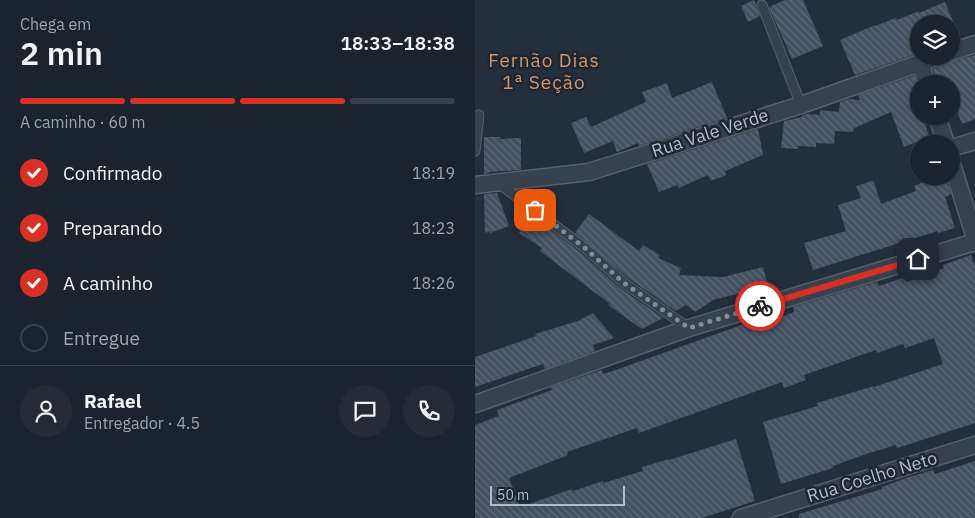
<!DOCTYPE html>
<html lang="pt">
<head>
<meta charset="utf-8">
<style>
	body { margin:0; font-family:"IBM Plex Sans",sans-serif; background:#242b36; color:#f1f3f6; height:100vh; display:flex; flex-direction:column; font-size:19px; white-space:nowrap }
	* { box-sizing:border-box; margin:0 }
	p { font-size:16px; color:#a0a4aa }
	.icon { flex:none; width:28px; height:28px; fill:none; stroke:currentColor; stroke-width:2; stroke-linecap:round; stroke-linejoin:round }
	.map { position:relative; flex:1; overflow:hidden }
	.side { display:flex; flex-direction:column; background:#1b232e; width:475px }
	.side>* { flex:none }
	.tools { position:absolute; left:435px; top:15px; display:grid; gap:10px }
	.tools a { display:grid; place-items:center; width:50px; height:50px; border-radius:50%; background:#1b232e; box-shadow:0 1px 4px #0004,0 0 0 1px #39404a; font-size:25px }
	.scale { position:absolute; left:15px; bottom:12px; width:135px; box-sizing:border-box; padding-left:5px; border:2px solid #b4bcc9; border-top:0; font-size:14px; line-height:18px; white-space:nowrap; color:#b4bcc9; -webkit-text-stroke:4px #1d2633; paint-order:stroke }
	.pin { position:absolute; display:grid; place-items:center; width:42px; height:42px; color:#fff; margin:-21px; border-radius:10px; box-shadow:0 2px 8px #0006 }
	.courier { position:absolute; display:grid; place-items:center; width:50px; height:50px; margin:-25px; border:4px solid #d93025; border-radius:50%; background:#fff; color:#222; box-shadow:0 1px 6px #0007 }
	.headline em { font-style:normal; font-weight:600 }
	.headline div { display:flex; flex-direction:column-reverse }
	.headline { display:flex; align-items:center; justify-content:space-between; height:85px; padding:0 20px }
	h1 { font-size:32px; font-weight:600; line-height:38px }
	.bar { display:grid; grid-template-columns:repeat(4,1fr); gap:8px 5px; align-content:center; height:60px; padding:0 20px }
	.bar i { height:6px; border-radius:4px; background:#39404a }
	.bar .selected { background:#d93025 }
	.bar p { grid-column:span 4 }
	.line { display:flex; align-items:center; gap:12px; padding:0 20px; border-top:1px solid #39404a }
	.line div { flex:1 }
	.round { display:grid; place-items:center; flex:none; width:52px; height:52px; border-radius:26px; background:#242b36 }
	ol { padding:0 20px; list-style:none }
	li { display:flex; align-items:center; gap:15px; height:55px }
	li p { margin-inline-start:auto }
	li .icon { padding:5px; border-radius:50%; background:#d93025; color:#fff; stroke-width:4 }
	li:last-child { color:#a0a4aa }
	li i { width:28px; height:28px; border:2px solid #39404a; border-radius:50% }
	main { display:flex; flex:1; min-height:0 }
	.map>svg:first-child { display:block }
	.building { fill:url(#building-back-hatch) }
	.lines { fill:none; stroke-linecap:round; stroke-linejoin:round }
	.lane-casing { stroke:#565f6c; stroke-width:11 }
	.street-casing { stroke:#565f6c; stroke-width:19 }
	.lane { stroke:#38414e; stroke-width:9 }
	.street { stroke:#38414e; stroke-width:16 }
	.done { stroke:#828b98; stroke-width:5; stroke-dasharray:0 9 }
	.route { stroke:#d93025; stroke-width:6 }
	.labels { text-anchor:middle; stroke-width:5; stroke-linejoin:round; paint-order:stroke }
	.street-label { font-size:18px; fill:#b4bcc9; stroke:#1d2633 }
	.neighbourhood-label { font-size:19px; letter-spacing:1px; fill:#d59563; stroke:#1d2633 }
</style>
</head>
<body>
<main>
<section class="side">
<div class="headline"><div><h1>2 min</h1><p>Chega em</p></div><em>18:33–18:38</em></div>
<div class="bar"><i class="selected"></i><i class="selected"></i><i class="selected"></i><i></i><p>A caminho · 60 m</p></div>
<ol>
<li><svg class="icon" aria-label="check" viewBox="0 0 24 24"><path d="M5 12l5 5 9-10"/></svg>Confirmado<p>18:19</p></li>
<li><svg class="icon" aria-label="check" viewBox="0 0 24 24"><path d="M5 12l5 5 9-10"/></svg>Preparando<p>18:23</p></li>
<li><svg class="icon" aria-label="check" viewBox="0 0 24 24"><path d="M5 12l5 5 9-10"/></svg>A caminho<p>18:26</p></li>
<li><i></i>Entregue</li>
</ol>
<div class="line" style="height:90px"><a class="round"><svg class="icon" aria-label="person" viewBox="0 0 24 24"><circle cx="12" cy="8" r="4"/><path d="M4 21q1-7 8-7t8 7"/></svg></a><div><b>Rafael</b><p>Entregador · 4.5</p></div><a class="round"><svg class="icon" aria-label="chat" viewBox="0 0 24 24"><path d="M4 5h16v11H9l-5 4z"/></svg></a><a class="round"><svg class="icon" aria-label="phone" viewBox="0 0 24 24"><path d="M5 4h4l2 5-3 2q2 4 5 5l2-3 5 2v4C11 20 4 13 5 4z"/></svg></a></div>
</section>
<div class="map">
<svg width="500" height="518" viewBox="0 0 500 518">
	<defs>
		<pattern id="building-back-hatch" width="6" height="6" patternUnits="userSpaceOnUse" patternTransform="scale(1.25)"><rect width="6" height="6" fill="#455162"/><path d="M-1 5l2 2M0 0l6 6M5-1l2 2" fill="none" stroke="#5d6877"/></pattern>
	</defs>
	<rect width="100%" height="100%" fill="#242f3e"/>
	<!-- building -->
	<g class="building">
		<polygon points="279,0 285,16 273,22 266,6"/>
		<polygon points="310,0 328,0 348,46 317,59 294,7"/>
		<polygon points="470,2 485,38 476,41 476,24 444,24 444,53 380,75 365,40 400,25 400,26 421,18 422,20 444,11 444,13"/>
		<polygon points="500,55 500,119 487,124 476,96 476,84 462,84 458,69 469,65 473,61 479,61"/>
		<polygon points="439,76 444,89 444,119 448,117 454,137 429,147 416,112 379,128 378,132 360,131 359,144 341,143 341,147 323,146 323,149 306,148 309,121 327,117 327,115 332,114 345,115 345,110 364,112 365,102 374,99 385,100 383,95"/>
		<polygon points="237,82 252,118 164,146 163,143 142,152 138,141 109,153 96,123 111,117 116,127 171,102 167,92 192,83 197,98"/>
		<polygon points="283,129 288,155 250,171 251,175 236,181 233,175 204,188 202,185 184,192 172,164"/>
		<polygon points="9,137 25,137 25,139 46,138 46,170 14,172 14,173 9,174"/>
		<polygon points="463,176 470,176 476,194 470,197 480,228 463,233 463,231 338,270 329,243 371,231 363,205 386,198 381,186 397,181 399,182 406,204 441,191 439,186"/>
		<polygon points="22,193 34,226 15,233 15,231 10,233 9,194"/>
		<polygon points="114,214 164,251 168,245 185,255 183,258 206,268 204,275 248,277 288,267 293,286 238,300 220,312 211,305 201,311 153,278 100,233"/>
		<polygon points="56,215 106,253 145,288 188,318 167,329 133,305 135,304 65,251 67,248 44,233"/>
		<polygon points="496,255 500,266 500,423 422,448 421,445 388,455 358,466 358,468 306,484 288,422 343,406 342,403 399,386 399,387 468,364 459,338 430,348 428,344 402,353 401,350 329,375 331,380 309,388 307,382 164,433 162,428 92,452 93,455 34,478 45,507 97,489 98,491 128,481 128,483 168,471 167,467 194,459 194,460 261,439 280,501 227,518 0,518 0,425 24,416 22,410 77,390 76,387 127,370 128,374 138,371 275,322 277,328 319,312 318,307 402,282 404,286 430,277 431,282 469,268 468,265"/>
		<polygon points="118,313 139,338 118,345 120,351 70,369 68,364 0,387 0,357 61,336 60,334 103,321"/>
		<polygon points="500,461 500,518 324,518 324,514 407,489 407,487 431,478 458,470 460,474"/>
	</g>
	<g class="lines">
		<!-- lane casing -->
		<g class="lane-casing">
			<g id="lane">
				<polyline points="287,5 326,105"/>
				<polyline points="0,151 4,115"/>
				<polyline points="23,183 110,248 149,283 214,328"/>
			</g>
		</g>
		<!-- street casing -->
		<g class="street-casing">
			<g id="street">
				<polyline points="476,52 500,44"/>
				<polyline points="445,63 452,84"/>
				<polyline points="462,116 471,144"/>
				<polyline points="476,148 500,141"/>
				<polyline points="476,161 500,238"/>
				<polyline points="0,185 114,172 326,105 465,56"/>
				<polyline points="0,404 214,328 500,242"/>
				<polyline points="266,518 500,445"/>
			</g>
		</g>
		<!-- lane -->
		<use href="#lane" class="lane"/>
		<!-- street -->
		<use href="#street" class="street"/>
	</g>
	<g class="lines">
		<!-- done -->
		<polyline class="done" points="60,210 110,248 149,283 214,328 285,306"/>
		<!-- route -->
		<polyline class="route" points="285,306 443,259"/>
	</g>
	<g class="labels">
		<!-- street labels -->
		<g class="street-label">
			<text transform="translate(235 133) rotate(-18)" y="6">Rua Vale Verde</text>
			<text transform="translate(397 477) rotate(-17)" y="6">Rua Coelho Neto</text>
		</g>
		<!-- neighbourhood labels -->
		<g class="neighbourhood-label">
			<text x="69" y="67">Fernão Dias<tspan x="69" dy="22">1ª Seção</tspan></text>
		</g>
	</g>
</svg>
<div class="tools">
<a><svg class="icon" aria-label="layers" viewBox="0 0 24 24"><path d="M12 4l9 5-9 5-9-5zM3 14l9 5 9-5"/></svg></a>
<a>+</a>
<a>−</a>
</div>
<div class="scale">50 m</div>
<div class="pin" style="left:60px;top:210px;background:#ea580c"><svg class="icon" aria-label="bag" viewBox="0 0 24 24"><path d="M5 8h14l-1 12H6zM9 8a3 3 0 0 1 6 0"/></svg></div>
<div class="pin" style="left:443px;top:259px;background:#1f2937"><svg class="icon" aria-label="home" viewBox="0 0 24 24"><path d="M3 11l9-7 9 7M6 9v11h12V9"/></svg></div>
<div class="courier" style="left:285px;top:306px"><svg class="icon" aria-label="bike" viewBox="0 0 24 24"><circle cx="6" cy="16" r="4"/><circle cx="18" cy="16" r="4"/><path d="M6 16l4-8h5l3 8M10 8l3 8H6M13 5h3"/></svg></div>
</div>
</main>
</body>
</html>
